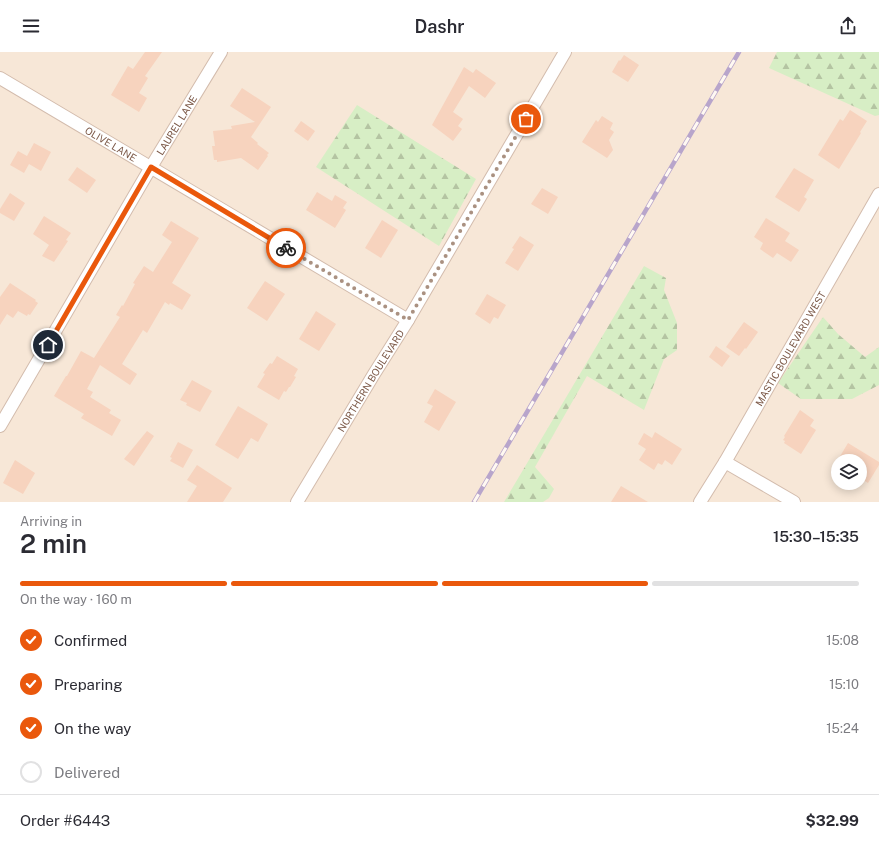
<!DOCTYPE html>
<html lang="en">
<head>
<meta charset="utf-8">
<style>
	body { margin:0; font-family:"Public Sans",sans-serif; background:#f7f7f7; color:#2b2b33; height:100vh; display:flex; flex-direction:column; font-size:15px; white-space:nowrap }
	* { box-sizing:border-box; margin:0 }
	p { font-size:13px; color:#7c7c81 }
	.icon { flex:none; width:22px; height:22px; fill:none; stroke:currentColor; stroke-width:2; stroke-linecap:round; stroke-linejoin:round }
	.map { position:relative; height:450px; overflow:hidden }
	.drawer { display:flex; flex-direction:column; background:#fff; flex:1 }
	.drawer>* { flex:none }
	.fabs { position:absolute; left:831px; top:402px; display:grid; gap:8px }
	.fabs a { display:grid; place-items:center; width:36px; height:36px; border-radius:50%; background:#fff; box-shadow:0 2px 10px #0003; font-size:20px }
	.pin { position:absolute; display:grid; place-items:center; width:34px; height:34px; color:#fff; margin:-17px; border:2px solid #fff; border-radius:50%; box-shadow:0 1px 4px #0007 }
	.courier { position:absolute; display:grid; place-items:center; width:40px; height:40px; margin:-20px; border:3px solid #ea580c; border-radius:50%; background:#fff; color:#222; box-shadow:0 1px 5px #0007 }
	.summary em { font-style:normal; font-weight:600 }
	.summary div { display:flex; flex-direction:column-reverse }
	.summary { display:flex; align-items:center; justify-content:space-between; height:68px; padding:0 20px }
	h1 { font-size:26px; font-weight:600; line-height:30px }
	.bar { display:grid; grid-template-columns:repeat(4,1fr); gap:6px 4px; align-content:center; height:48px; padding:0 20px }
	.bar i { height:5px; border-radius:3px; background:#e1e1e2 }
	.bar .selected { background:#ea580c }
	.bar p { grid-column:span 4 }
	.line { display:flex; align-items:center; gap:10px; padding:0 20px; border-top:1px solid #e1e1e2 }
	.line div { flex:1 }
	ol { padding:0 20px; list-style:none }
	li { display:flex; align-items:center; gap:12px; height:44px }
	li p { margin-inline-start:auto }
	li .icon { padding:4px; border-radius:50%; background:#ea580c; color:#fff; stroke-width:4 }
	li:last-child { color:#7c7c81 }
	li i { width:22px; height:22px; border:2px solid #e1e1e2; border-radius:50% }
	header { display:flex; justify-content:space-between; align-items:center; height:52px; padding:0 20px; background:#fff; font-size:18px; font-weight:600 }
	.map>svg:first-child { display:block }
	.residential { fill:#f7e7d7; fill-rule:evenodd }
	.forest { fill:url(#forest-firs) }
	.building { fill:#f7d3be }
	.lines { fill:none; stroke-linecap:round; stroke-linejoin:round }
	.street-casing { stroke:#d3bcad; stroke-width:14 }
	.street { stroke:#fff; stroke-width:12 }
	.rail-casing { stroke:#b8a5cb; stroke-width:4.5 }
	.rail { stroke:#fff9f2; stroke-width:3; stroke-dasharray:9; stroke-linecap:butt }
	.done { stroke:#aa9181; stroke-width:4; stroke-dasharray:0 7.2 }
	.route { stroke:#ea580c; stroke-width:5 }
	.labels { text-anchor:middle; stroke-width:4; stroke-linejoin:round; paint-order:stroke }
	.street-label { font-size:10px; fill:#7d5a49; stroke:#fff9f2 }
</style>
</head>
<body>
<header><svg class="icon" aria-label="menu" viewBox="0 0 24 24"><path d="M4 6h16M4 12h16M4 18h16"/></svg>Dashr<svg class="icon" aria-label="share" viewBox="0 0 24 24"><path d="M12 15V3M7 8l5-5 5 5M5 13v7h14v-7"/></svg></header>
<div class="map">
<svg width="879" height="450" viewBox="0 0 879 450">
	<defs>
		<pattern id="forest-firs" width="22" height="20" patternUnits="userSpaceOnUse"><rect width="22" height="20" fill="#d7eec5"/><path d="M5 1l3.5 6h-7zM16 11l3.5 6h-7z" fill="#b4c4a2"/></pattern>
	</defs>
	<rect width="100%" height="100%" fill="#fef6e9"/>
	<!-- residential -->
	<path class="residential" d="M 0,0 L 879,0 L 879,450 L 0,450 ZM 838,409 L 860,409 L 860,431 L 838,431 Z"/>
	<!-- forest -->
	<g class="forest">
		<polygon points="777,0 879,0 879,63 875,64 769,16"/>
		<polygon points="357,53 476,127 439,194 316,115"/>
		<polygon points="644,214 666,226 664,238 677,271 677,298 664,307 644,358 587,324 535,415 554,437 549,446 543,450 504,450"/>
		<polygon points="823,265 838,282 865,305 879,295 879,333 852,347 801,347 778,331"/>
	</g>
	<!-- building -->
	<g class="building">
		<polygon points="145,0 162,0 145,24 148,26 139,41 147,46 139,60 111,43 128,14 133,17"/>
		<polygon points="624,3 639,13 628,30 612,20 619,8 620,9"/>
		<polygon points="464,15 473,21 476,17 496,31 485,46 469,34 453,60 463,67 458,74 462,77 453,89 432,73"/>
		<polygon points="242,36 271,55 251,85 258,91 257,92 269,101 267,103 268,104 258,118 241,106 217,110 217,108 214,108 212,94 215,94 213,79 232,77 231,74 255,70 230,54"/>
		<polygon points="850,58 867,69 860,80 861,81 839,117 818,103 840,67 843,69"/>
		<polygon points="602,64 613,71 610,77 614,80 609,88 613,98 607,106 582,90 596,68 598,70"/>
		<polygon points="301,69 315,79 308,89 294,79"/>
		<polygon points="34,91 51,100 41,119 29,112 24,121 10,113 18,99 27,104"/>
		<polygon points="77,115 96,128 87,141 68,128"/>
		<polygon points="794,116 814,128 804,145 807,147 799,160 775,145"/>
		<polygon points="542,136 558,145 548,162 531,152"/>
		<polygon points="317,140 332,149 335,143 347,150 343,156 346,158 335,176 306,158"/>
		<polygon points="10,141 25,151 14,169 0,161 0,157"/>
		<polygon points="44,164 71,181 66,188 68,189 54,210 42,204 49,193 33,182"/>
		<polygon points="766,166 790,181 785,189 799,198 791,210 777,201 773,206 760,197 763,191 754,185"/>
		<polygon points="382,168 398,178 381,206 365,196"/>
		<polygon points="171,169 199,186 172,231 191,243 182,258 170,251 169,253 165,250 147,281 143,278 122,312 137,322 130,333 100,313 87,337 93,340 90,345 111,358 109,361 121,368 112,384 81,366 84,362 54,344 66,324 67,324 81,299 94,306 120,265 116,263 122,253 123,254 135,232 133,231 144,214 153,220 172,190 162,183"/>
		<polygon points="520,184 534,193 518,219 505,211 514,197 512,196"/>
		<polygon points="265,229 285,242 267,269 247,256"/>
		<polygon points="10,231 36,248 35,249 38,251 30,263 28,262 27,264 18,259 13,266 7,262 0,273 0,245"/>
		<polygon points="487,242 506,253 498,267 494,265 490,272 475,262"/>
		<polygon points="316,259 336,272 319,299 299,287"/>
		<polygon points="744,270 758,280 746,297 745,296 739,304 726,295"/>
		<polygon points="716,294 730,304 722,315 709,305"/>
		<polygon points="277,304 298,317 294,324 296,325 290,335 289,335 286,340 284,339 279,348 257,335 265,322 263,321 270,311 272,312"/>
		<polygon points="192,328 212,339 200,360 186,353 187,351 180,348"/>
		<polygon points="435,337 456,350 439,379 424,370 433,354 427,351"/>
		<polygon points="238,354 268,372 258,390 251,386 238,407 215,393"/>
		<polygon points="800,358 814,368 810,374 816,378 801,402 784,391 785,389 783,388 785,385 784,384"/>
		<polygon points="147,379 154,384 134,414 124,407"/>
		<polygon points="655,380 682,397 672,413 665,408 662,413 658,411 654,418 639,408 646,397 638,392 644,381 652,386"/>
		<polygon points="178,390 193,398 183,416 170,409 172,406 170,405"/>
		<polygon points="848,391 879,410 879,413 868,431 860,426 860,409 838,409 838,412 836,411"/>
		<polygon points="15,408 35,421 23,442 3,431"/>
		<polygon points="197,413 232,436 223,450 187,450 197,434 187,428"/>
		<polygon points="621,434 648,450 611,450"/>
	</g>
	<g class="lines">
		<!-- street casing -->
		<g class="street-casing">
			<g id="street">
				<path id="s1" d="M 0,26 L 408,268"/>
				<path id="s2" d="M 0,374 L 151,115 L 221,0"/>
				<polyline points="725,410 794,450"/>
				<path id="s3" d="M 297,450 L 374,322 L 408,268 L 565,0"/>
				<path id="s4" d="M 700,450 L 725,410 L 879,142"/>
			</g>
		</g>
		<!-- street -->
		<use href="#street" class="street"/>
		<!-- rail casing -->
		<g class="rail-casing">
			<polyline id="rail" points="474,450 739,0"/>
		</g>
		<!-- rail -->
		<use href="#rail" class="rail"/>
	</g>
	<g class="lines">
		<!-- done -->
		<polyline class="done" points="286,196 408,268 526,67"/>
		<!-- route -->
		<polyline class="route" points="48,293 151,115 286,196"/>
	</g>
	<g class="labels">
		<!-- street labels -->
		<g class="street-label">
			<text dy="4" stroke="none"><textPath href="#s2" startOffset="349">LAUREL LANE</textPath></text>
			<text dy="4" stroke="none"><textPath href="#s1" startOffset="129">OLIVE LANE</textPath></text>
			<text dy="4" stroke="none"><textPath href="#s4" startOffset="178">MASTIC BOULEVARD WEST</textPath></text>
			<text dy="4" stroke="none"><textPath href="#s3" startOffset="142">NORTHERN BOULEVARD</textPath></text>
		</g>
	</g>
</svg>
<div class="fabs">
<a><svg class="icon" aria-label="layers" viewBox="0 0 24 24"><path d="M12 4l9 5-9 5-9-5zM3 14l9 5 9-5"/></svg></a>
</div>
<div class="pin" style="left:526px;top:67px;background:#ea580c"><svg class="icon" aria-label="bag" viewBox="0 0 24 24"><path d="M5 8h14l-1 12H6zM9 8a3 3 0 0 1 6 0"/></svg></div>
<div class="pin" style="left:48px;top:293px;background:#1f2937"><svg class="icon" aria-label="home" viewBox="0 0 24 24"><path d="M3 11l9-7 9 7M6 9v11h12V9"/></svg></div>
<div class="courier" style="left:286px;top:196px"><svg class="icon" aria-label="bike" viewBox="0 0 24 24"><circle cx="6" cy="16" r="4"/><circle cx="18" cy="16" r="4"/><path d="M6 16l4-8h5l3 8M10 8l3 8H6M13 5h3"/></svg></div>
</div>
<section class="drawer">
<div class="summary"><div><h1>2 min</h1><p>Arriving in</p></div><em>15:30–15:35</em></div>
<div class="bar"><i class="selected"></i><i class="selected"></i><i class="selected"></i><i></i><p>On the way · 160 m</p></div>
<ol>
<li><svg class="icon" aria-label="check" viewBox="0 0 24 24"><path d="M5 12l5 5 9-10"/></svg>Confirmed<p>15:08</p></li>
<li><svg class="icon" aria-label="check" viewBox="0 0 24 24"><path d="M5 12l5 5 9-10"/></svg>Preparing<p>15:10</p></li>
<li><svg class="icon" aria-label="check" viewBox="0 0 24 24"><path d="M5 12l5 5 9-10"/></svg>On the way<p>15:24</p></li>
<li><i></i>Delivered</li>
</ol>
<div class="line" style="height:52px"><div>Order #6443</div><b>$32.99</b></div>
</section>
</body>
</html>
